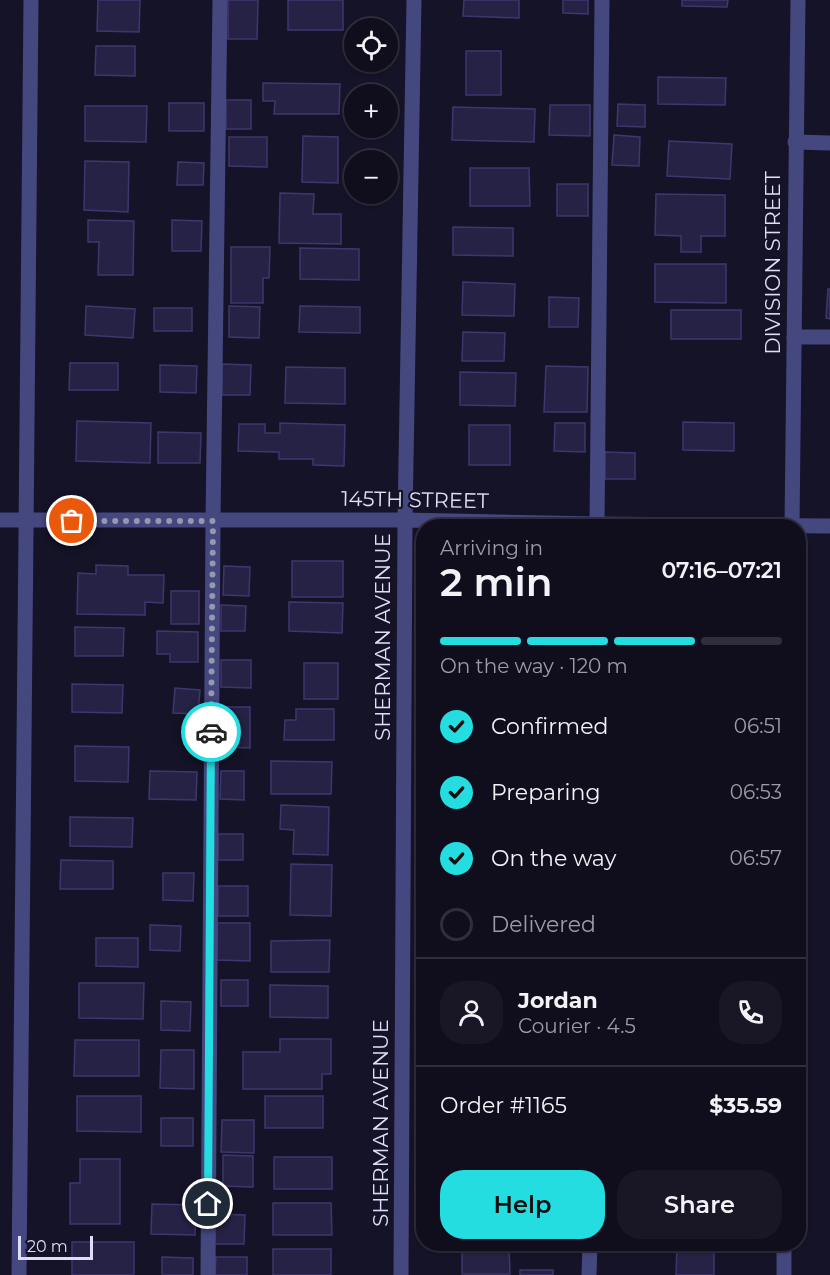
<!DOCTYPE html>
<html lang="en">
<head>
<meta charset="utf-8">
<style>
	body { margin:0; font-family:Montserrat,sans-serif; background:#191726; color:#f1f3f6; height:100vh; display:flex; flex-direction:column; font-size:22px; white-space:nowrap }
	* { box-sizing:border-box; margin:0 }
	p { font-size:20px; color:#9c9ca4 }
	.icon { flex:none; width:33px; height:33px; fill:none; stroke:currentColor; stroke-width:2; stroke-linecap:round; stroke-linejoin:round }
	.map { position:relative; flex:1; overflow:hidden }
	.drawer { position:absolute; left:416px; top:519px; width:390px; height:732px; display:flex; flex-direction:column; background:#100e1d; border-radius:24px; box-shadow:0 2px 4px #0004,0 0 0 2px #302e3b }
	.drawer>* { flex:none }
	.tools { position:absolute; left:344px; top:18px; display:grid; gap:12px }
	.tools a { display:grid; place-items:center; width:54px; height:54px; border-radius:50%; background:#100e1d; box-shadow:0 2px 4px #0004,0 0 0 2px #302e3b; font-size:30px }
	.scale { position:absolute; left:18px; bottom:15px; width:75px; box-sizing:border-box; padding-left:6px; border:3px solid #dfdefa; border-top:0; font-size:16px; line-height:21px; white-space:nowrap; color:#dfdefa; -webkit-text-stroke:4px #151327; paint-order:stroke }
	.pin { position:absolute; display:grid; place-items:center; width:51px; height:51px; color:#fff; margin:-26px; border:3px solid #fff; border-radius:50%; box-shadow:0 2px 6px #0007 }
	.courier { position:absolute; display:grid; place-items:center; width:60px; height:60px; margin:-30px; border:4px solid #23dde1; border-radius:50%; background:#fff; color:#222; box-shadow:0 2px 8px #0007 }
	.summary em { font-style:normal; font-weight:600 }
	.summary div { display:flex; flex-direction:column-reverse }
	.summary { display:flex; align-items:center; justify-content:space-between; height:102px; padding:0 24px }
	h1 { font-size:39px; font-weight:600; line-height:45px }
	.bar { display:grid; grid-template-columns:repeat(4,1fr); gap:9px 6px; align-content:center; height:72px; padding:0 24px }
	.bar i { height:8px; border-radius:4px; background:#302e3b }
	.bar .selected { background:#23dde1 }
	.bar p { grid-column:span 4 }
	.line { display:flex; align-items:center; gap:15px; padding:0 24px; border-top:2px solid #302e3b }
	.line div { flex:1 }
	.round { display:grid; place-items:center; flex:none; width:63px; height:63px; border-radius:24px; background:#191726 }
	ol { padding:0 24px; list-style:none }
	li { display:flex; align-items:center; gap:18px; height:66px }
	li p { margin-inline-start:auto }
	li .icon { padding:6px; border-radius:50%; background:#23dde1; color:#111; stroke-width:4 }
	li:last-child { color:#9c9ca4 }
	li i { width:33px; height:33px; border:3px solid #302e3b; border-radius:50% }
	.button { display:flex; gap:12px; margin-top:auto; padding:12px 24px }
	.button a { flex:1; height:69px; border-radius:24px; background:#23dde1; color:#111; font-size:24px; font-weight:600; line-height:69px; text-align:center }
	.button a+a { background:#191726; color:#f1f3f6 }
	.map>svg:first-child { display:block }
	.building { fill:#262245; stroke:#3e376e; stroke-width:1.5 }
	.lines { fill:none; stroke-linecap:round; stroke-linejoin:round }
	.minor { stroke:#45477f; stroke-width:15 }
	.done { stroke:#9897b0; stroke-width:6; stroke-dasharray:0 10.8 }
	.route { stroke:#23dde1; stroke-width:8 }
	.labels { text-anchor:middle; stroke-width:4.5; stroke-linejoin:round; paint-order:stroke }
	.street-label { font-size:21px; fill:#dfdefa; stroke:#151327 }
</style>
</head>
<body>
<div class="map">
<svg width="830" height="1275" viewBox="0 0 830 1275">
	<rect width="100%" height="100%" fill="#151327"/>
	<!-- building -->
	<g class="building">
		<polygon points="98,0 140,0 139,32 97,31"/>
		<polygon points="228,0 258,0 257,39 228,39"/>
		<rect x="288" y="0" width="55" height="30"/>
		<polygon points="464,0 519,0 519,18 463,16"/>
		<polygon points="563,0 588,0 588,14 563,13"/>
		<polygon points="682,0 728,0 727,7 682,6"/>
		<polygon points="96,46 135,46 135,76 95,75"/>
		<rect x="466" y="51" width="35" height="44"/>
		<polygon points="658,77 726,78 725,105 658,104"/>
		<polygon points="263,83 340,84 339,114 274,114 275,101 263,101"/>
		<rect x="226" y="100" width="25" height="29"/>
		<rect x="169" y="103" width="35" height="28"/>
		<polygon points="618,104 645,105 645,127 617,126"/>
		<polygon points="550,105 590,105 590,136 549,135"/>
		<polygon points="85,106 147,106 146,142 85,141"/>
		<polygon points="453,107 535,109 534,142 452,140"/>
		<polygon points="614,135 640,137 639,166 612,165"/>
		<polygon points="303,136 338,137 338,183 302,182"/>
		<polygon points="229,137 267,137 267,167 229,166"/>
		<polygon points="669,141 732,144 730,179 667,176"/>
		<polygon points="85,161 129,162 128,212 84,210"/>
		<polygon points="178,162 204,163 203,185 177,185"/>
		<polygon points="470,168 529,168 530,206 470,206"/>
		<rect x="557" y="184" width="31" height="32"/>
		<polygon points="280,193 314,194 313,214 341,214 341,244 279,243"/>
		<polygon points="656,194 725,195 725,236 701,236 701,252 681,252 681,236 655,235"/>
		<polygon points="88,220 134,221 133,275 98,275 99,242 88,242"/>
		<polygon points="172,220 202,221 201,251 172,251"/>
		<polygon points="453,227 513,228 513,256 453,255"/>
		<polygon points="231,247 270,247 269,278 263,278 263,303 231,303"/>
		<polygon points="300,248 359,249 359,280 300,279"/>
		<polygon points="655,264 726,264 726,303 655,302"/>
		<polygon points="463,282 515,284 514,316 462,315"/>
		<polygon points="828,289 830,289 830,319 826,318"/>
		<polygon points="549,297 579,298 578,327 549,327"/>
		<polygon points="86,306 135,309 133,338 85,335"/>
		<polygon points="229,306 260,307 259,338 229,337"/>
		<polygon points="300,306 360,307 360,333 299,332"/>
		<rect x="154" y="308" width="38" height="23"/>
		<rect x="671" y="310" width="70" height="29"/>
		<polygon points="463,332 505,333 504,361 462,361"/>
		<polygon points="70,363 118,363 118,390 69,390"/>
		<polygon points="222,364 251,365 250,395 222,395"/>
		<polygon points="160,365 197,366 196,393 160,392"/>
		<polygon points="546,366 588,367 587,412 544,412"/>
		<polygon points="286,367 345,368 345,404 285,403"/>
		<polygon points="460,372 516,373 515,406 460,405"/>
		<polygon points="77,421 151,423 150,463 76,461"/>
		<polygon points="683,422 734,423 734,451 683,450"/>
		<polygon points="280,423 345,425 344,466 313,465 313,459 279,459 279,452 238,451 239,424 265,424 265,433 280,433"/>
		<polygon points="555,423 585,423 585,452 554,451"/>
		<rect x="469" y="425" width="41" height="40"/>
		<polygon points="158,432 201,433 200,463 158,463"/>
		<polygon points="605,452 635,453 635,479 605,479"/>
		<rect x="292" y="561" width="51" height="36"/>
		<polygon points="96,565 128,566 128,575 164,575 163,603 145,602 145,615 77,614 78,573 96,574"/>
		<polygon points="224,566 250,567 249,596 223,595"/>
		<rect x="171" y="591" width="28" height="33"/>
		<polygon points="289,602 343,603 342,633 289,631"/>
		<polygon points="221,605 246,606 245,631 221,631"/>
		<polygon points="75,627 124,628 123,656 75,656"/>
		<polygon points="157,631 198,632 198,662 170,662 170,654 157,654"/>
		<polygon points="221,660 251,660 251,688 221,687"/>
		<rect x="304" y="663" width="34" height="36"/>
		<polygon points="72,684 123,685 122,713 72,712"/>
		<polygon points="175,688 200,690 198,714 173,713"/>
		<polygon points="221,707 250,707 250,748 221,747"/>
		<polygon points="296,709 334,709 334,740 284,740 285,720 296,720"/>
		<polygon points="75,746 129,747 128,782 75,781"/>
		<polygon points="271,761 332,762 331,794 271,794"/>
		<polygon points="150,771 197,772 196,800 149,799"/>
		<polygon points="221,771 244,771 244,800 220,799"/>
		<polygon points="281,805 329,807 328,855 293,854 294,830 280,829"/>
		<polygon points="70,817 133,818 132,847 70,846"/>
		<rect x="218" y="834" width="25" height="26"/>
		<polygon points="61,860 113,861 113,889 60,889"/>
		<polygon points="291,864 332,865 331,916 290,915"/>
		<polygon points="163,873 194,873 193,901 163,900"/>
		<rect x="218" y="886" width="30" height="30"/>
		<polygon points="217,923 250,923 250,961 217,960"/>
		<polygon points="150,925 181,926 180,951 150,950"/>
		<polygon points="96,938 138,938 138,967 96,966"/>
		<polygon points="330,940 329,972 271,972 271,941"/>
		<rect x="221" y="980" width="27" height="26"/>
		<polygon points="79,983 144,983 143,1019 79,1018"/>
		<polygon points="270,985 328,986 328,1018 270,1017"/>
		<polygon points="161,1001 191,1002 190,1031 161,1030"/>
		<polygon points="280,1039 331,1039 331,1074 322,1074 322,1089 243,1089 243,1052 280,1052"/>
		<polygon points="75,1040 139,1040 139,1076 74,1076"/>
		<polygon points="161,1050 194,1050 194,1089 160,1088"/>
		<polygon points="77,1096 141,1096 141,1132 77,1131"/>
		<rect x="265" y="1096" width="58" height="32"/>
		<rect x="161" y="1118" width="32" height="28"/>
		<polygon points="222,1120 254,1120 254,1153 221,1152"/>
		<polygon points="223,1155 253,1156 253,1187 223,1186"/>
		<rect x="274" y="1157" width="58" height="32"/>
		<polygon points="80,1159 120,1159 120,1224 70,1224 70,1183 80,1183"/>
		<polygon points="273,1203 331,1203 332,1235 273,1235"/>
		<polygon points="152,1204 196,1205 195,1235 151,1234"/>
		<polygon points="214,1214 245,1215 244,1244 213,1244"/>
		<rect x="72" y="1242" width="62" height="33"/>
		<polygon points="462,1245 509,1245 510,1274 462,1274"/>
		<polygon points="677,1245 714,1245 714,1275 676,1275"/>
		<rect x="273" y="1249" width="58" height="26"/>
		<polygon points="162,1257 193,1258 193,1275 162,1275"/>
		<polygon points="216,1257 247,1257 247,1275 215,1275"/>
		<rect x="520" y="1270" width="33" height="5"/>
	</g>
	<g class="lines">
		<!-- minor -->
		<g class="minor">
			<polyline points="795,142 830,143"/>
			<polyline points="794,337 830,337"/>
			<polyline points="0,520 405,520 597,524 830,526"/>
			<polyline points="597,526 602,0"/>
			<polyline points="792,526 798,0"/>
			<polyline points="19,1275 31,0"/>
			<polyline points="208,1275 213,521 220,0"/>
			<polyline points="401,1275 405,520 414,0"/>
			<polyline points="589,1275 590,1244"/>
			<polyline points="784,1275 784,1244"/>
		</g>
	</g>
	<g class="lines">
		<!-- done -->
		<polyline class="done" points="72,521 213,521 211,732"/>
		<!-- route -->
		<polyline class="route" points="208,1204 211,732"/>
	</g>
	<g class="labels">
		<!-- street labels -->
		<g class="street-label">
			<text transform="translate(773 263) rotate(-90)" y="7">DIVISION STREET</text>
			<text transform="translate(415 500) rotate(1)" y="7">145TH STREET</text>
			<text transform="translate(383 637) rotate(-90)" y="7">SHERMAN AVENUE</text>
			<text transform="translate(381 1123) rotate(-90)" y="7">SHERMAN AVENUE</text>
		</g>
	</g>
</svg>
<div class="tools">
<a><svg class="icon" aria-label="locate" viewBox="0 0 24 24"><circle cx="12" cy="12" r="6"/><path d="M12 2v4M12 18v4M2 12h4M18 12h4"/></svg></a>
<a>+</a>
<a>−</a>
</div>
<div class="scale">20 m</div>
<div class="pin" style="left:72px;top:521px;background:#ea580c"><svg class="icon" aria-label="bag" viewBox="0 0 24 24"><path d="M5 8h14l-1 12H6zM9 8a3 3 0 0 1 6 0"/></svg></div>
<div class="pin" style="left:208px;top:1204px;background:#1f2937"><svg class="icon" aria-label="home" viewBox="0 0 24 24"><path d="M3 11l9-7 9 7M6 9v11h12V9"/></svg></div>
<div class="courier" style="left:211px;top:732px"><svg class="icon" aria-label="car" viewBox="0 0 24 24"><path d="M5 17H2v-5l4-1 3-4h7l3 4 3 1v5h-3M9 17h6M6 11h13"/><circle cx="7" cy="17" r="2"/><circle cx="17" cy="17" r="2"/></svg></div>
<section class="drawer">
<div class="summary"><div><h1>2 min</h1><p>Arriving in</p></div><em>07:16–07:21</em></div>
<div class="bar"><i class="selected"></i><i class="selected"></i><i class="selected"></i><i></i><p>On the way · 120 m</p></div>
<ol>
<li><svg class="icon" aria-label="check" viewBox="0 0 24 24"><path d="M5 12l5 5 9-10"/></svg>Confirmed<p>06:51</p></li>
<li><svg class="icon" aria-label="check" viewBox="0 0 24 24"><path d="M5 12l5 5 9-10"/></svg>Preparing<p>06:53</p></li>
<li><svg class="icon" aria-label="check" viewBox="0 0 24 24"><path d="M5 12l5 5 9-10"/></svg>On the way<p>06:57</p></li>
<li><i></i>Delivered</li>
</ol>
<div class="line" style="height:108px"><a class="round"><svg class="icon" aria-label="person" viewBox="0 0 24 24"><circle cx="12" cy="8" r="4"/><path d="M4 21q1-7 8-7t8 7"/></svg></a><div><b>Jordan</b><p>Courier · 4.5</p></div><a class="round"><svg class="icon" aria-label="phone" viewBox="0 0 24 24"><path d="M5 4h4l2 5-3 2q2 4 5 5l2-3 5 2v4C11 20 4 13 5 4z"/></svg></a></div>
<div class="line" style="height:78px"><div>Order #1165</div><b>$35.59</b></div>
<div class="button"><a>Help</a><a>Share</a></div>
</section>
</div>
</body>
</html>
